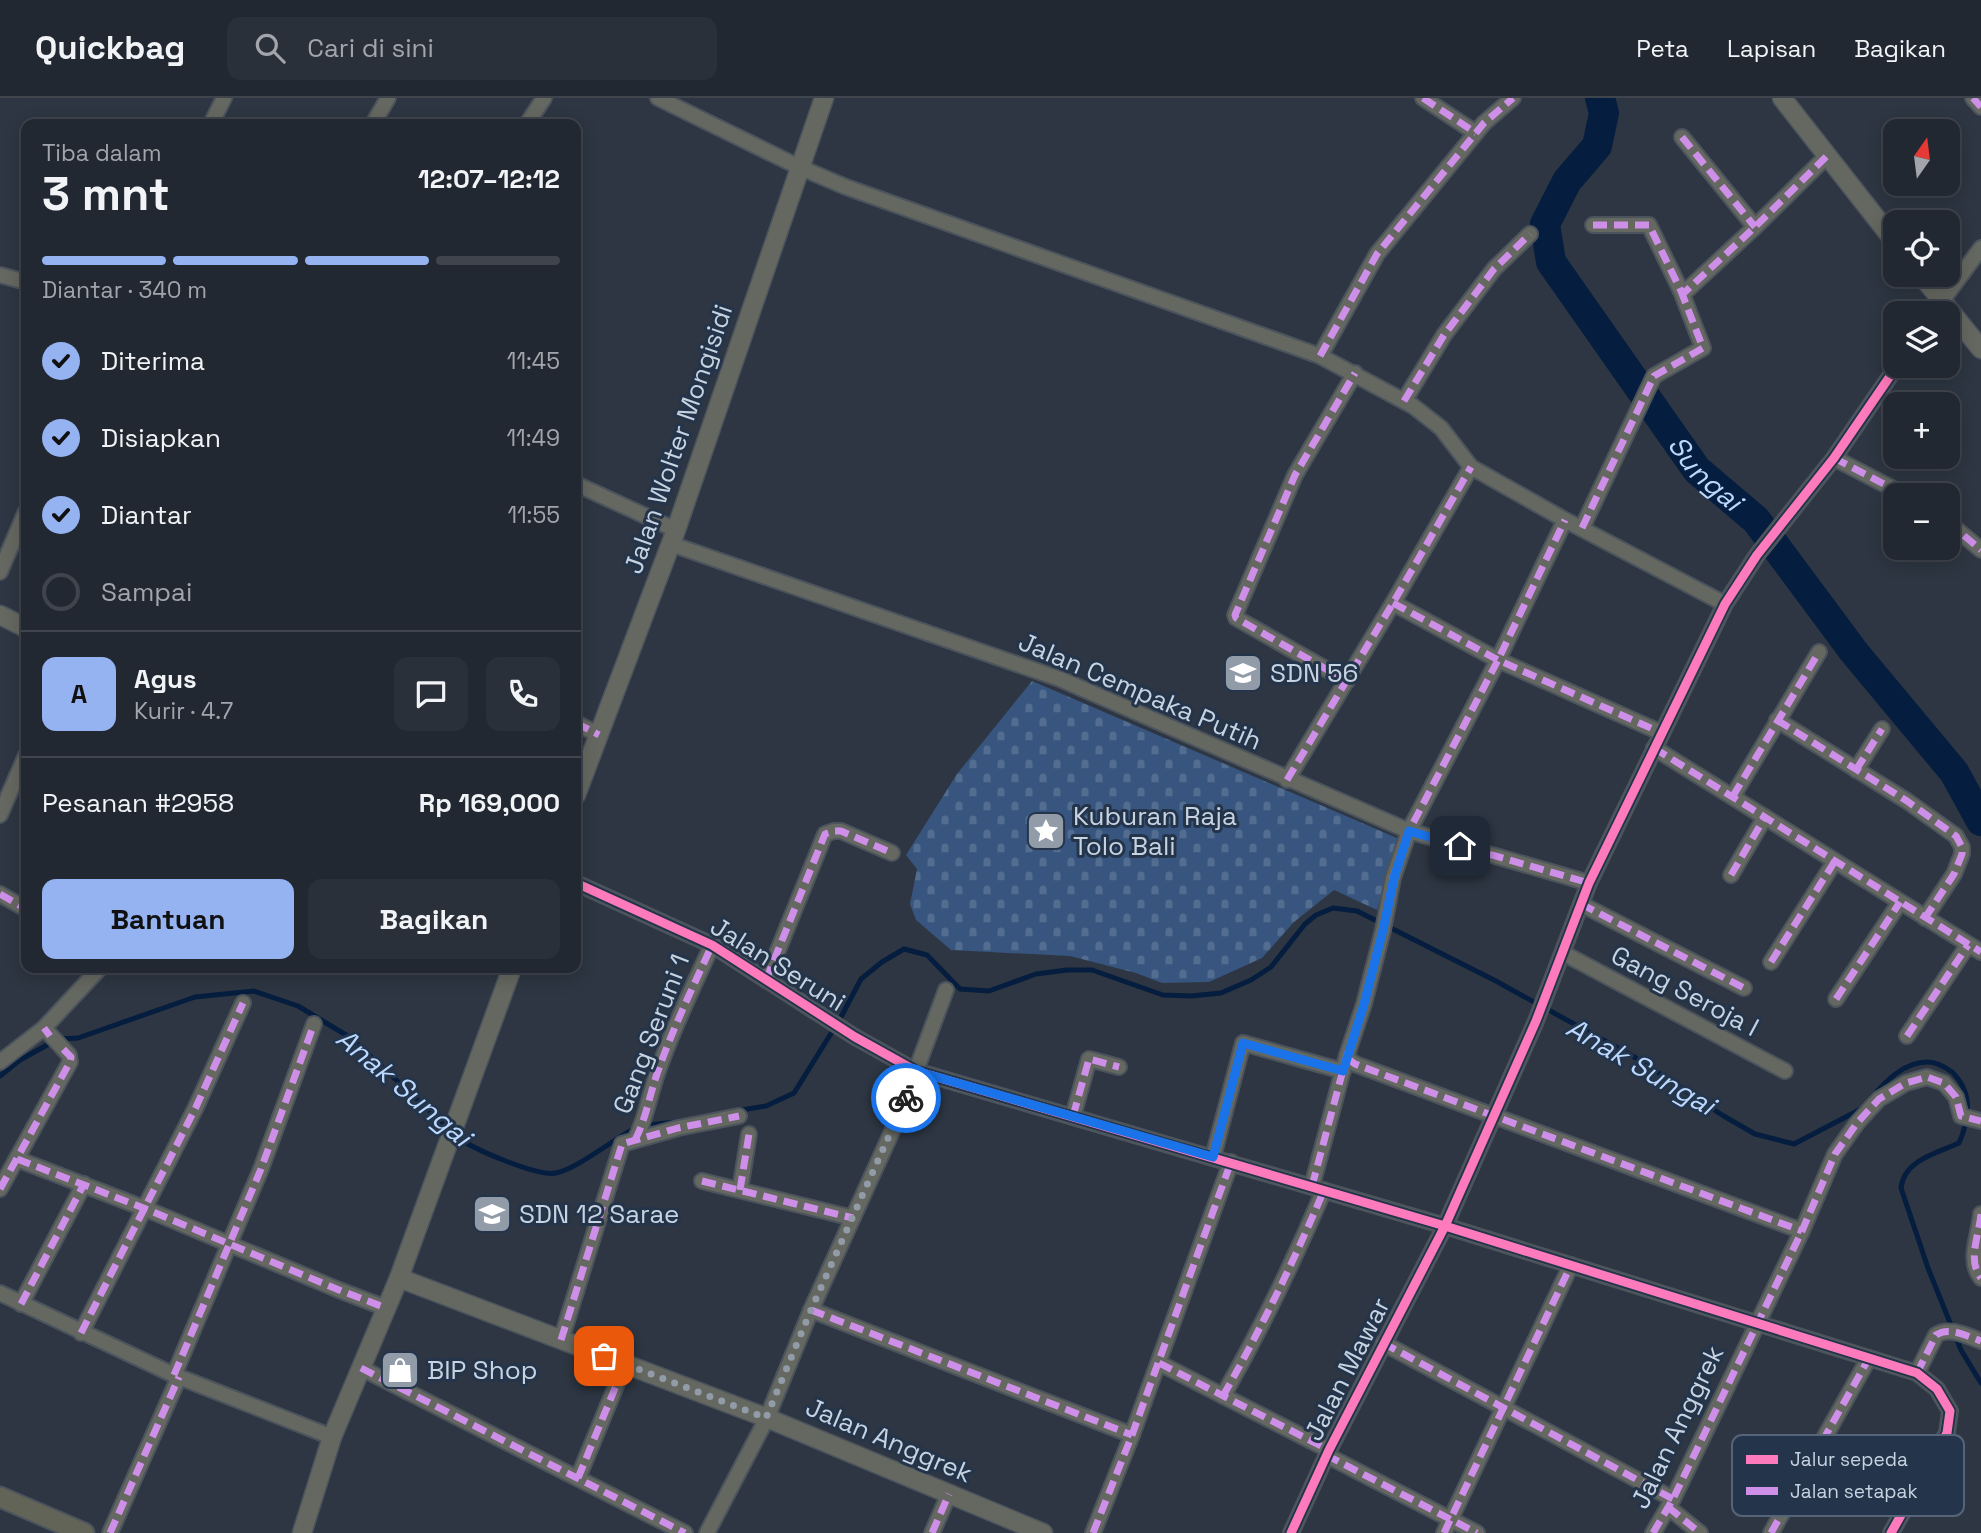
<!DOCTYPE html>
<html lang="id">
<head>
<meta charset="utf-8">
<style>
	body { margin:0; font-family:"Space Grotesk",sans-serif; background:#2a303a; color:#f1f3f6; height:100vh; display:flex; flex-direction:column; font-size:26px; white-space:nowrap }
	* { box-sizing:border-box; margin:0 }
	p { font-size:23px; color:#a2a6ac }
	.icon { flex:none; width:38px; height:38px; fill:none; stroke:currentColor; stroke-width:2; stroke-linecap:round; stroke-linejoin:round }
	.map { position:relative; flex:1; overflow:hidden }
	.panel { position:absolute; left:21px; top:21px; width:560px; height:854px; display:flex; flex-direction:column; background:#222832; border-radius:14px; box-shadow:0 4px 18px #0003,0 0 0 2px #3f444d }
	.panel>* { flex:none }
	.needle { width:46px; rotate:14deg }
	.controls { position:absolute; left:1883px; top:21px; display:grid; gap:14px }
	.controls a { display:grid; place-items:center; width:77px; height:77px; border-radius:14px; background:#222832; box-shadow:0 4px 18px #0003,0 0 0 2px #3f444d; font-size:35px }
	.pin { position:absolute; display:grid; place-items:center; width:60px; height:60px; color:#fff; margin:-30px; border-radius:14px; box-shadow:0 4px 10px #0006 }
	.courier { position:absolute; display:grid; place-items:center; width:70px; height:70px; margin:-35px; border:5px solid #1a73e8; border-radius:50%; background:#fff; color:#222; box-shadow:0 2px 9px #0007 }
	.head em { font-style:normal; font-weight:700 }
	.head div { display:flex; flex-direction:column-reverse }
	.head { display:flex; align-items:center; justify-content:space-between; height:119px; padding:0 21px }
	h1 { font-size:46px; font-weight:700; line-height:52px }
	.bar { display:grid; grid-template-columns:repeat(4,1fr); gap:10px 7px; align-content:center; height:84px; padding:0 21px }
	.bar i { height:9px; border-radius:5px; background:#3f444d }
	.bar .on { background:#95b2f1 }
	.bar p { grid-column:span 4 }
	.line { display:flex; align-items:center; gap:18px; padding:0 21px; border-top:2px solid #3f444d }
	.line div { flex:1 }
	.round { display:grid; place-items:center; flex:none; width:74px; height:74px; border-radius:14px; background:#2a303a }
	ol { padding:0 21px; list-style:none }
	li { display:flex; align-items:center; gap:21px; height:77px }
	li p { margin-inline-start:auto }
	li .icon { padding:7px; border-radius:50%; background:#95b2f1; color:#111; stroke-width:4 }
	li:last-child { color:#a2a6ac }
	li i { width:38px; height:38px; border:4px solid #3f444d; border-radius:50% }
	.cta { display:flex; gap:14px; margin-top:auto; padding:14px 21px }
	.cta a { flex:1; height:80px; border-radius:14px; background:#95b2f1; color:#111; font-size:28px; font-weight:700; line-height:80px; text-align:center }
	.cta a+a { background:#2a303a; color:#f1f3f6 }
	header { display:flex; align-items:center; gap:42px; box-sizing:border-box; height:98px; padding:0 35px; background:#222832; border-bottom:2px solid #3f444d }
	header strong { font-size:33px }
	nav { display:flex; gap:38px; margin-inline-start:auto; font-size:24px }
	.search { width:490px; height:63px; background:#2a303a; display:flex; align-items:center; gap:18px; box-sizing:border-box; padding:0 24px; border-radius:14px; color:#a2a6ac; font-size:26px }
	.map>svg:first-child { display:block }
	.cemetery { fill:url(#cemetery-stones) }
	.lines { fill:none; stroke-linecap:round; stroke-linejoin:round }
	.stream { stroke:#051d3e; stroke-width:5 }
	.river { stroke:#051d3e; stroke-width:30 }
	.minor-casing { stroke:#4b535d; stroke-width:18 }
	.tertiary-casing { stroke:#4b535d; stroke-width:21 }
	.secondary-casing { stroke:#4b535d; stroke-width:23 }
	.minor { stroke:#656860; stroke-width:14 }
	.tertiary { stroke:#656860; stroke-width:18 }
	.secondary { stroke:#636458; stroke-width:19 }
	.quiet { stroke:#ce8fe9; stroke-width:7; stroke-dasharray:14 7; stroke-linecap:butt }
	.cycleway-casing { stroke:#24354b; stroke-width:13 }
	.cycleway { stroke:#fd7abc; stroke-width:9 }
	.done { stroke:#929ca9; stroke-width:7; stroke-dasharray:0 12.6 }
	.route { stroke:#1a73e8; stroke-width:9 }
	.labels { text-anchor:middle; stroke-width:6; stroke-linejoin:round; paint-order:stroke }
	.street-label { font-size:26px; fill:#c8d3e1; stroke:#24354b }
	.poi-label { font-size:26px; fill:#c8d3e1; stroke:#24354b; text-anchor:start }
	.water-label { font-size:28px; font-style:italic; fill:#bbd8fe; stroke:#24354b }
	.key { fill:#24354b; stroke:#556478; stroke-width:2 }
	.key-label { font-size:19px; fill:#c8d3e1 }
</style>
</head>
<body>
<header>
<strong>Quickbag</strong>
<div class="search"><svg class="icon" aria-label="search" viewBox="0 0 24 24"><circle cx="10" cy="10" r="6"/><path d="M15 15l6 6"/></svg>Cari di sini</div>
<nav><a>Peta</a><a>Lapisan</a><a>Bagikan</a></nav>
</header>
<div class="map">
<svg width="1981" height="1435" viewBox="0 0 1981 1435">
	<defs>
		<pattern id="cemetery-stones" width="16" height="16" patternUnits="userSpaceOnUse" patternTransform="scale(1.75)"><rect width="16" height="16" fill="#37557e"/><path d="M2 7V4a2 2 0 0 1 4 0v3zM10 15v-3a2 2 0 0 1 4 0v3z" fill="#526d90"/></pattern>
	</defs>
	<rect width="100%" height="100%" fill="#2d3642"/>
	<!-- cemetery -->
	<polygon class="cemetery" points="1032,583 1397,740 1377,812 1334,792 1294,824 1262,860 1209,884 1162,885 1136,875 1070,858 951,852 916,822 910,806 917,771 906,757 957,676"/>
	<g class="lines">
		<!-- stream -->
		<g class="stream">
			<polyline points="0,978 20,962 58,941 78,940 195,899 254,893 298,908 351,940 449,1031"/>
			<path d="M 1872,999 C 1886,983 1904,964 1927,964 C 1937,964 1944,968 1952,974 C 1973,994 1970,1020 1959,1045 C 1937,1055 1904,1062 1901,1090 L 1928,1170 L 1961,1252 L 1981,1285"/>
			<polyline points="736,1013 766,1008 794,995 840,921 861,881 882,864 904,851 927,857 960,891 989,893 1036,876 1067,872 1092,872 1163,897 1191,898 1221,895 1251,882 1271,869 1305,826 1316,817 1333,810 1357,813 1494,882 1636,960 1722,1017 1755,1036 1794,1046 1861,1011"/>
			<path d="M 456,1038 C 470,1050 538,1079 556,1075 C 578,1070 611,1043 632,1032 C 644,1026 661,1026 675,1024"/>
		</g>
		<!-- river -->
		<path class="river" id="s1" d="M 1600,0 L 1604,15 L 1597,48 L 1567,83 L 1545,126 L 1551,164 L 1697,372 L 1756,422 L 1854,554 L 1954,674 L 1981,723"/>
		<!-- minor casing -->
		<g class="minor-casing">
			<g id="minor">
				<polyline points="658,0 799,69 846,89 1320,258 1413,308 1441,330 1471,369 1565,422 1725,506"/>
				<polyline points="1423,0 1476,35"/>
				<polyline points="1973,0 1981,9"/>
				<polyline points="211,26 224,0"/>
				<polyline points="373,26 388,0"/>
				<polyline points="527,26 544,0"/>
				<polyline points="1682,39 1755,129"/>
				<polyline points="1593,127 1649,127 1681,193 1685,194 1755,129 1827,58"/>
				<polyline points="0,177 26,184"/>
				<polyline points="1933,215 1981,150"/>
				<polyline points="1320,258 1377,156 1484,25 1513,0"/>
				<polyline points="1404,303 1444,237 1494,171 1530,136"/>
				<polyline points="1834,360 1905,397"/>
				<polyline points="576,386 676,432"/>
				<polyline points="1948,424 1981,452"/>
				<polyline points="1582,430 1654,278 1703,250 1681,193"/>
				<polyline points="671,446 1060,581 1409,733 1589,785"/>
				<polyline points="0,474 26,413"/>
				<polyline points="1393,505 1498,562 1662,635"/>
				<polyline points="1347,583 1236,520 1235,517 1295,377 1355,275"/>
				<polyline points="1777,622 1907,703 1956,738 1962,749 1962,756 1954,776 1925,820"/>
				<polyline points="576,625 599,637"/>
				<polyline points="1654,650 1981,854"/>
				<polyline points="1856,672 1882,631"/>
				<polyline points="1287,682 1393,505 1471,369"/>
				<polyline points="1733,698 1819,554"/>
				<polyline points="0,717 26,657"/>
				<polyline points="1731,777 1765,719"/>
				<polyline points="576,785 712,847 855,939 916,973 1445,1128 1917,1275 1937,1291 1950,1313 1947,1335 1891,1435"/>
				<polyline points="0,796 26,811"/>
				<polyline points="1581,806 1744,890"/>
				<polyline points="1563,855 1785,973"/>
				<polyline points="1771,864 1835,763"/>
				<polyline points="766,882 825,736 834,733 841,733 892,755"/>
				<polyline points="1836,901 1900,804"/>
				<polyline points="1907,938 1968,847"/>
				<polyline points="1347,960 1355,966 1802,1133"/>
				<polyline points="0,964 44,930 100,870"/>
				<polyline points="1073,1018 1089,961 1119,969"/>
				<path d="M 635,1042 C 646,1021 649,999 657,976 C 672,932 693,889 712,847"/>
				<polyline points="1213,1059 1243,945 1343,973"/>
				<polyline points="17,1061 146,1111 339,1192 386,1210"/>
				<polyline points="702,1083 853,1120"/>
				<polyline points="1312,1088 1347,957 1364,906 1383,832 1393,780 1409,733 1498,562 1565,422"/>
				<polyline points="0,1091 70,964 69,957 44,930"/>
				<polyline points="740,1092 749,1036"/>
				<path d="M 1981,1116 C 1979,1138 1967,1162 1981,1180"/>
				<polyline points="0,1195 174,1277 332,1339"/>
				<polyline points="21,1206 84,1086"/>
				<polyline points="811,1212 1132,1337"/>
				<polyline points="81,1235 196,1009 243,905"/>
				<polyline points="561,1242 622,1046 678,1030 739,1018"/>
				<polyline points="1383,1245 1673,1401"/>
				<polyline points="1159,1265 1329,1352"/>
				<polyline points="361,1270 685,1435"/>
				<path d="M 1917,1275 L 1936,1237 C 1949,1228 1967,1238 1981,1243"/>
				<polyline points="174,1277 261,1071 314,926"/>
				<path d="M 1223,1298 C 1261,1231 1294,1163 1324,1092"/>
				<polyline points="1326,1357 1477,1435"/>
				<polyline points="578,1380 625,1266"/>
				<polyline points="1668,1409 1700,1435"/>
				<polyline points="110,1435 179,1279"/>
				<polyline points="707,1435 767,1320 811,1212 899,1018 946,892"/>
				<polyline points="932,1435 949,1396"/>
				<polyline points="1093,1435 1132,1337 1231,1064"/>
				<polyline points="1291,1435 1329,1352 1445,1128 1536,923 1589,785 1725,506 1757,457 1834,360 1897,268"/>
				<polyline points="1444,1435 1571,1167"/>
				<polyline points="1653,1435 1673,1401 1802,1133 1835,1056 1857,1025 1879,1001 1906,985 1927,979 1944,985 1956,999 1961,1018 1981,1023"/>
				<polyline points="1771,1435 1869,1260"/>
			</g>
		</g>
		<!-- tertiary casing -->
		<g class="tertiary-casing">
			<g id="tertiary">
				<polyline points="1782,0 1895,144"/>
				<polyline points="1921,177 1981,251"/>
				<polyline points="0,517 26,530"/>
				<polyline points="576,697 676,432 824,0"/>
				<polyline points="399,1180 767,1320 1043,1435"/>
				<polyline points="302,1435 332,1339 399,1180 512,870"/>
			</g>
		</g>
		<!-- secondary casing -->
		<g class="secondary-casing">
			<polyline id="secondary" points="0,1399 84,1435"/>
		</g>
		<!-- minor -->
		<use href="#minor" class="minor"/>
		<!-- tertiary -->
		<use href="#tertiary" class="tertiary"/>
		<!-- secondary -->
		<use href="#secondary" class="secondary"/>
		<!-- quiet -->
		<g class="quiet">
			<polyline points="1423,0 1476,35"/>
			<polyline points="1973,0 1981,9"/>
			<polyline points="1682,39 1755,129"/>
			<polyline points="1593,127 1649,127 1681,193 1685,194 1755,129 1827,58"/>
			<polyline points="1320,258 1377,156 1484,25 1513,0"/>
			<polyline points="1404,303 1444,237 1494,171 1530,136"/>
			<polyline points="1834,360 1905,397"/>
			<polyline points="1948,424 1981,452"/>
			<polyline points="1582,430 1654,278 1703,250 1681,193"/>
			<polyline points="1393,505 1498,562 1662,635"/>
			<polyline points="1347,583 1236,520 1235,517 1295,377 1355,275"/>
			<polyline points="1777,622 1907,703 1956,738 1962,749 1962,756 1954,776 1925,820"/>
			<polyline points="576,625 599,637"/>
			<polyline points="1654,650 1981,854"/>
			<polyline points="1856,672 1882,631"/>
			<polyline points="1287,682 1393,505 1471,369"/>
			<polyline points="1733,698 1819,554"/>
			<polyline points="1409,733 1589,785"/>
			<polyline points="1731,777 1765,719"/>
			<polyline points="0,796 26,811"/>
			<polyline points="1581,806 1744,890"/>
			<polyline points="1771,864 1835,763"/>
			<polyline points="766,882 825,736 834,733 841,733 892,755"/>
			<polyline points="1836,901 1900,804"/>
			<polyline points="44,930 50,938"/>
			<polyline points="1907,938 1968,847"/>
			<polyline points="1347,960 1355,966 1802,1133"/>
			<polyline points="1073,1018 1089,961 1119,969"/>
			<path d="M 635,1042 C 646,1021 649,999 657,976 C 672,932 693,889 712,847"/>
			<polyline points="1213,1059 1243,945 1343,973"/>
			<polyline points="17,1061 146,1111 339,1192 386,1210"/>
			<polyline points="702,1083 853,1120"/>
			<polyline points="1312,1088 1347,957 1364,906 1383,832 1393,780 1409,733 1498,562 1565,422"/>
			<polyline points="0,1091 70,964 71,959 59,947"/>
			<polyline points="740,1092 749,1036"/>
			<path d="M 1981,1116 C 1979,1138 1967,1162 1981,1180"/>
			<polyline points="21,1206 84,1086"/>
			<polyline points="811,1212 1132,1337"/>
			<polyline points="81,1235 196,1009 243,905"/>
			<polyline points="561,1242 622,1046 678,1030 739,1018"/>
			<polyline points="1383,1245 1673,1401"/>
			<polyline points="1159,1265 1329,1352"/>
			<polyline points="361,1270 685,1435"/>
			<path d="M 1917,1275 L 1936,1237 C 1949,1228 1967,1238 1981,1243"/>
			<polyline points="174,1277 261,1071 314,926"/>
			<path d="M 1223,1298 C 1261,1231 1294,1163 1324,1092"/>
			<polyline points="1326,1357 1477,1435"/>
			<polyline points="578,1380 625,1266"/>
			<polyline points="1668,1409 1700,1435"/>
			<polyline points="110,1435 179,1279"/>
			<polyline points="932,1435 949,1396"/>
			<polyline points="1093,1435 1132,1337 1231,1064"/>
			<polyline points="1444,1435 1571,1167"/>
			<polyline points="1653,1435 1673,1401 1802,1133 1835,1056 1857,1025 1879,1001 1906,985 1927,979 1944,985 1956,999 1961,1018 1981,1023"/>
			<polyline points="1771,1435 1869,1260"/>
		</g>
		<!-- cycleway casing -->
		<g class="cycleway-casing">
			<g id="cycleway">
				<polyline points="576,785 712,847 855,939 916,973 1445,1128 1917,1275 1937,1291 1950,1313 1947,1335 1891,1435"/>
				<polyline points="1291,1435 1329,1352 1445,1128 1536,923 1589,785 1725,506 1757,457 1834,360 1897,268"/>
			</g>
		</g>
		<!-- cycleway -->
		<use href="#cycleway" class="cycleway"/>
	</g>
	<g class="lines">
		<!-- done -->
		<polyline class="done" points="604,1258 766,1320 811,1212 906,1000"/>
		<!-- route -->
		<polyline class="route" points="906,1000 916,973 1213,1059 1243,945 1343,973 1364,906 1383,832 1394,780 1409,733 1460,748"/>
	</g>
	<!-- icons -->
	<defs>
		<g id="school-square" transform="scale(2.0125)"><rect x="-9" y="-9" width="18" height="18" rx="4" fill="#929ca9" stroke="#24354b"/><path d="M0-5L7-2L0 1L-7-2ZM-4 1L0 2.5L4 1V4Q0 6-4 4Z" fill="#fff"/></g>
		<g id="sight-square" transform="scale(2.0125)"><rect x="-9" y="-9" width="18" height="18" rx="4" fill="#929ca9" stroke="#24354b"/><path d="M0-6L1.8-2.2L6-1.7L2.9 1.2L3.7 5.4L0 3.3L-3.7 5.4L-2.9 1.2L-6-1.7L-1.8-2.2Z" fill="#fff"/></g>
		<g id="shop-square" transform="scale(2.0125)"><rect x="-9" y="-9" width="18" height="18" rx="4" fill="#929ca9" stroke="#24354b"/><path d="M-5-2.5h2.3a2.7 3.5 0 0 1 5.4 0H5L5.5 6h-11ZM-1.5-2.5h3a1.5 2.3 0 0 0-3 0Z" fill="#fff"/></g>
	</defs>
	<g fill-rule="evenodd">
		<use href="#school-square" x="1243" y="575"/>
		<use href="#sight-square" x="1046" y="733"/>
		<use href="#school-square" x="492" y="1116"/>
		<use href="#shop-square" x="400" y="1272"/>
	</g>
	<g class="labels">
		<!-- street labels -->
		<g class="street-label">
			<text transform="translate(678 341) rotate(-71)" y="9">Jalan Wolter Mongisidi</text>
			<text transform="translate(1140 593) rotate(23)" y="9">Jalan Cempaka Putih</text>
			<text transform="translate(778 866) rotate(32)" y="9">Jalan Seruni</text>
			<text transform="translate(1685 893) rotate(28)" y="9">Gang Seroja I</text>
			<text transform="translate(651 936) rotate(-69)" y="9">Gang Seruni 1</text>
			<text transform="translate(1347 1271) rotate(-63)" y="9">Jalan Mawar</text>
			<text transform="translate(1677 1329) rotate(-64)" y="9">Jalan Anggrek</text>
			<text transform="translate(889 1342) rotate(23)" y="9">Jalan Anggrek</text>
		</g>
		<!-- poi labels -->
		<g class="poi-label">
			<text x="1270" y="584">SDN 56</text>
			<text x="1073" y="727">Kuburan Raja<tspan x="1073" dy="30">Tolo Bali</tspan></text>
			<text x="519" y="1125">SDN 12 Sarae</text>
			<text x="427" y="1281">BIP Shop</text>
		</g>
		<!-- water labels -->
		<g class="water-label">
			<text dy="10" stroke="none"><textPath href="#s1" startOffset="444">Sungai</textPath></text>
			<text transform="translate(1641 968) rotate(30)" y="10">Anak Sungai</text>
			<text transform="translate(404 989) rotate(40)" y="10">Anak Sungai</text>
		</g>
	</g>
	<!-- legend -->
	<rect x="1732" y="1337" width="232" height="81" rx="10" class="key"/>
	<rect x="1746" y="1357" width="32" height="9" fill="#fd7abc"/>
	<rect x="1746" y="1389" width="32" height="8" fill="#ce8fe9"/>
	<g class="key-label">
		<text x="1790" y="1368">Jalur sepeda</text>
		<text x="1790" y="1400">Jalan setapak</text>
	</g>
</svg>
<div class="controls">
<a><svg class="needle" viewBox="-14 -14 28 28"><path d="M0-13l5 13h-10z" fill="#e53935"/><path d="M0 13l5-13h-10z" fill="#a2a6ac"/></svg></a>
<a><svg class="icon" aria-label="locate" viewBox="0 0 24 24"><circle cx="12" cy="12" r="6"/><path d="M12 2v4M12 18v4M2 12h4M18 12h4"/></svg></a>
<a><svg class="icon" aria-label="layers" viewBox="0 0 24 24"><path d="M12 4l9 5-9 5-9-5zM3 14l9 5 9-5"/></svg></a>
<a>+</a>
<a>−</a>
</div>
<div class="pin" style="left:604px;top:1258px;background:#ea580c"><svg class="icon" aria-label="bag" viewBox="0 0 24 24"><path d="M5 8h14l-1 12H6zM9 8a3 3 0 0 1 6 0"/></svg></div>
<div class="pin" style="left:1460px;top:748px;background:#1f2937"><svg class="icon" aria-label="home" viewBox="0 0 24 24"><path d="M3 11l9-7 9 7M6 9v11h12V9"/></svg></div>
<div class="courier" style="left:906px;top:1000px"><svg class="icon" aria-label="bike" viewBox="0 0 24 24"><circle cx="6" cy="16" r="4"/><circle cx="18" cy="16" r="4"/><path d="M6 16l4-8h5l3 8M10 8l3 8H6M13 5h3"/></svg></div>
<section class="panel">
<div class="head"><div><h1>3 mnt</h1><p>Tiba dalam</p></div><em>12:07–12:12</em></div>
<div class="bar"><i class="on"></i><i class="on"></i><i class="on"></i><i></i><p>Diantar · 340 m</p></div>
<ol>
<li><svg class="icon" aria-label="check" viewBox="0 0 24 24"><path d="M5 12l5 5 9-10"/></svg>Diterima<p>11:45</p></li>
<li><svg class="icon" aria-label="check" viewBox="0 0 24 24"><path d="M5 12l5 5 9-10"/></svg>Disiapkan<p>11:49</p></li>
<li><svg class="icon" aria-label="check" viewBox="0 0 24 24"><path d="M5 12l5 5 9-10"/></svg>Diantar<p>11:55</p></li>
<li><i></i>Sampai</li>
</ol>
<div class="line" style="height:126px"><b class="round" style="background:#95b2f1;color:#111">A</b><div><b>Agus</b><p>Kurir · 4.7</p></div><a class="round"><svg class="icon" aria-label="chat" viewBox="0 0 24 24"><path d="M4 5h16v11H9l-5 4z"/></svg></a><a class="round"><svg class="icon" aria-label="phone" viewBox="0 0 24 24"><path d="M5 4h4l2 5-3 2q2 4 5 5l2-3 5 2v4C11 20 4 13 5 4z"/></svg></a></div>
<div class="line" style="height:91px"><div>Pesanan #2958</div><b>Rp 169,000</b></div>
<div class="cta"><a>Bantuan</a><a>Bagikan</a></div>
</section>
</div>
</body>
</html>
